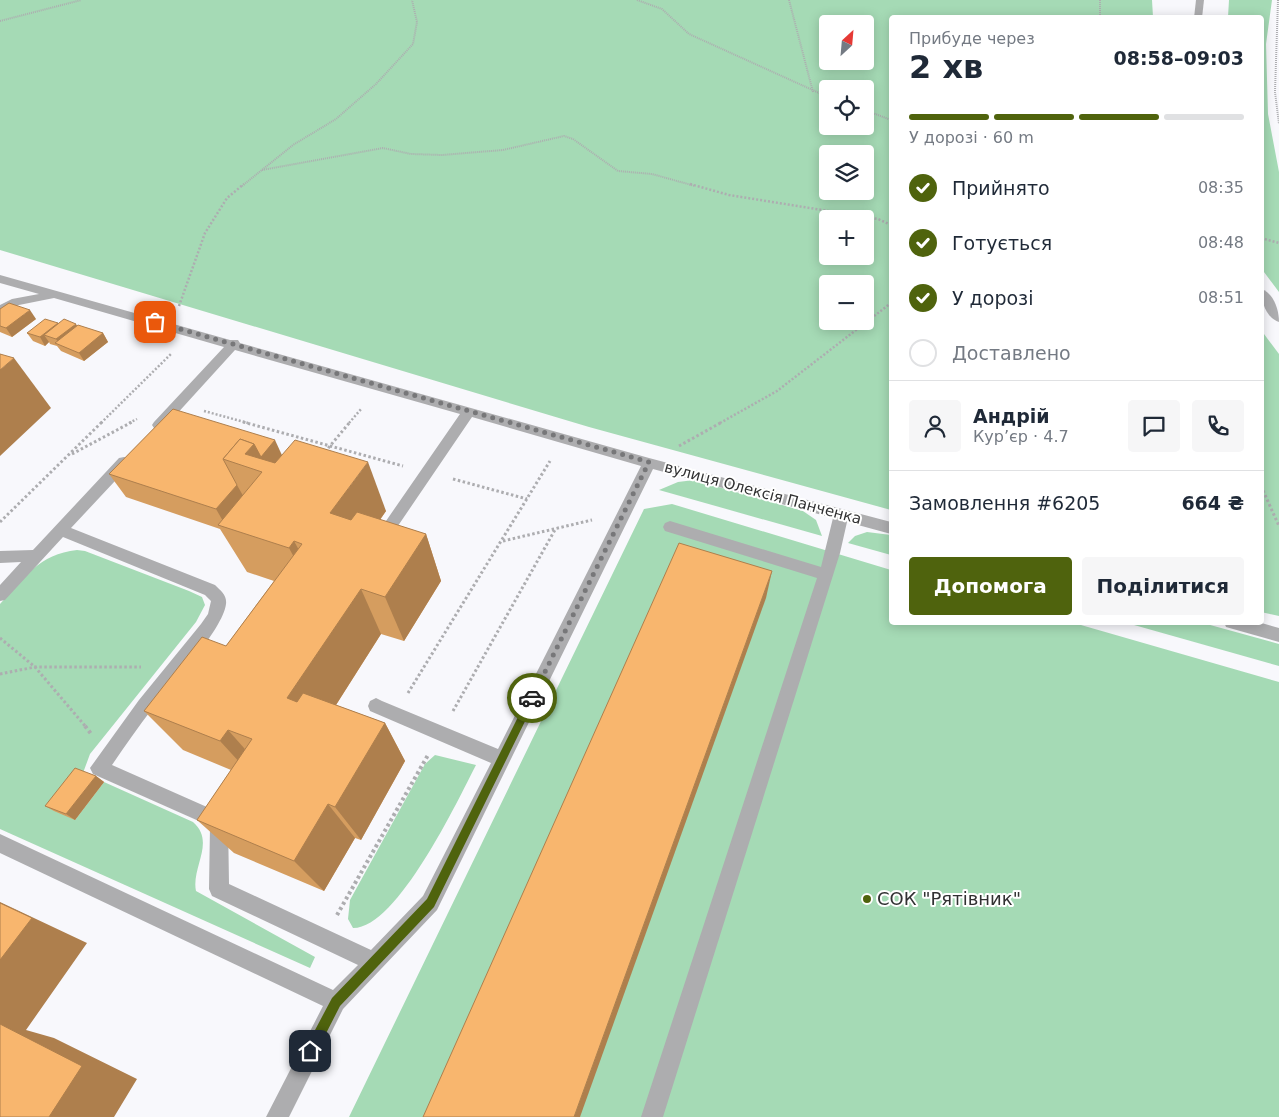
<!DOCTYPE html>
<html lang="uk">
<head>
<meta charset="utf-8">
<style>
	body { margin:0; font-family:"DejaVu Sans",sans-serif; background:#f6f6f7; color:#1f2937; height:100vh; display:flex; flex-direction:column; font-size:19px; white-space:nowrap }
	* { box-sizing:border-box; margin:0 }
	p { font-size:16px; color:#747a83 }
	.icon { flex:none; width:28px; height:28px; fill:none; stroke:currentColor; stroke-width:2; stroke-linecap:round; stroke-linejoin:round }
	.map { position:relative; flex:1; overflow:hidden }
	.sheet { position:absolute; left:889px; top:15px; width:375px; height:610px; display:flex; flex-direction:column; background:#fff; border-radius:5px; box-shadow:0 2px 12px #0003 }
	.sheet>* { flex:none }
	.needle { width:32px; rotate:26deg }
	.fabs { position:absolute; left:819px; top:15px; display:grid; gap:10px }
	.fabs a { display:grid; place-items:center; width:55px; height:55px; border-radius:5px; background:#fff; box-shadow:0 2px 12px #0003; font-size:25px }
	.pin { position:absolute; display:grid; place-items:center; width:42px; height:42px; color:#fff; margin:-21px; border-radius:10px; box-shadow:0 2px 8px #0006 }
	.courier { position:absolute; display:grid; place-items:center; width:50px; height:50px; margin:-25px; border:4px solid #4f630d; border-radius:50%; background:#fff; color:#222; box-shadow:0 1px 6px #0007 }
	.headline em { font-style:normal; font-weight:600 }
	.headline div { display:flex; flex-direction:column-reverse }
	.headline { display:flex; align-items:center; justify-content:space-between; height:85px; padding:0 20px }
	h1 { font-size:32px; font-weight:600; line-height:38px }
	.bar { display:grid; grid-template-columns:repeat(4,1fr); gap:8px 5px; align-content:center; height:60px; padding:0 20px }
	.bar i { height:6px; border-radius:4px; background:#e0e1e3 }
	.bar .current { background:#4f630d }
	.bar p { grid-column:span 4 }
	.line { display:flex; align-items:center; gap:12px; padding:0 20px; border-top:1px solid #e0e1e3 }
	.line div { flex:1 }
	.round { display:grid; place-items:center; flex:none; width:52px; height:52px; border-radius:5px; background:#f6f6f7 }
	ol { padding:0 20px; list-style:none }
	li { display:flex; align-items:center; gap:15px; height:55px }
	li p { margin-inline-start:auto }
	li .icon { padding:5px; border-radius:50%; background:#4f630d; color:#fff; stroke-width:4 }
	li:last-child { color:#747a83 }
	li i { width:28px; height:28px; border:2px solid #e0e1e3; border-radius:50% }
	.action { display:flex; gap:10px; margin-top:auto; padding:10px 20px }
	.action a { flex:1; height:58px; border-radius:5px; background:#4f630d; color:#fff; font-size:20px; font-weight:600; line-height:58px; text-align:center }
	.action a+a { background:#f6f6f7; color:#1f2937 }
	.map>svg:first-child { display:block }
	.green { fill:#a5dab5; fill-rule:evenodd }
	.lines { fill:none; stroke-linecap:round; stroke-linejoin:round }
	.path-far3 { stroke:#adadb0; stroke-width:2; stroke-dasharray:1 1; stroke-linecap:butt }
	.path-far2 { stroke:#adadb0; stroke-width:2.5; stroke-dasharray:2 2; stroke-linecap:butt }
	.path-far1 { stroke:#adadb0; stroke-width:3; stroke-dasharray:2.5 2.5; stroke-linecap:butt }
	.path { stroke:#adadb0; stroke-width:4; stroke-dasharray:3 3; stroke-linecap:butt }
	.minor { fill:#adadaf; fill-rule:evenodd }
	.wall { fill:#d59d5f }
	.shaded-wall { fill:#ae7f4d }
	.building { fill:#f8b66e; stroke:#ae7f4d }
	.route { fill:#4f630d }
	.done { stroke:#777779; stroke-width:5; stroke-dasharray:0 9 }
	.poi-dot { fill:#4f630d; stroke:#fff; stroke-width:2 }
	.labels { text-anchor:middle; stroke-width:4; stroke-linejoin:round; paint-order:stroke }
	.street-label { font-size:15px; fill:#313132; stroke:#fff }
	.near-poi-label { font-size:18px; fill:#313132; stroke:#fff; text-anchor:start }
</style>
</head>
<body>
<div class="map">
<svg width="1279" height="1117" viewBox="0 0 1279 1117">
	<rect width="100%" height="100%" fill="#f8f8fc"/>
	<!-- green -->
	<g class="green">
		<path d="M 0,0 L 1152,0 L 1153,17 L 891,18 L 891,510 L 589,427 L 0,250 ZM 828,24 L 865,24 L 865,61 L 828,61 ZM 828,89 L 865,89 L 865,126 L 828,126 ZM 828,154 L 865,154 L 865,191 L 828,191 ZM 828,219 L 865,219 L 865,256 L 828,256 ZM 828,284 L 865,284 L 865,321 L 828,321 Z"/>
		<polygon points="1229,0 1272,0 1266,44 1268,114 1279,172 1279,292 1261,268 1261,18 1228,17"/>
		<polygon points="1261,330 1279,354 1279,616 1261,612"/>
		<polygon points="694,480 803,511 816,520 822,536 659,490 678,482"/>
		<polygon points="672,504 891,570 891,622 1074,623 1279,682 1279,1117 349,1117 644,509"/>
		<polygon points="867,532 891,535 891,555 848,543 855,536"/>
		<path d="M 77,550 L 85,551 L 189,591 L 202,597 L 205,605 L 196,622 L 90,754 L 83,773 L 75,820 L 104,782 L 193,822 C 216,842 191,867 196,891 L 315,957 L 310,968 L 0,829 L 0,604 C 24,578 39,554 77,550 Z"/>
		<polygon points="1127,623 1203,623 1279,644 1279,666"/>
		<path d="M 435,755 L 476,765 C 458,800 397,929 353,928 L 348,919 L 350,900 L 425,764 Z"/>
	</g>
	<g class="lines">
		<!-- path-far3 -->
		<g class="path-far3">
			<polyline points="637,0 662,9 689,34 828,97"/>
			<polyline points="789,0 813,92"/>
			<polyline points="1100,0 1100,18"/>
			<polyline points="1278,0 1275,92 1279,124"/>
			<polyline points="0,21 81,0"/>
			<polyline points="865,110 891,120"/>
			<polyline points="262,170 383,148 411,154 442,155 503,150 564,136 573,139 618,171 652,174 695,186"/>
			<polyline points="242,186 293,145 336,119 376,84 413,44 417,22 412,0"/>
		</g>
		<!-- path-far2 -->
		<g class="path-far2">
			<polyline points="690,184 729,195 878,219 891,225"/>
			<polyline points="1261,238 1279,243"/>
			<polyline points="179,306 205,233 227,198 244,184"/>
			<polyline points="204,411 248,423"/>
			<polyline points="101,423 172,353"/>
			<polyline points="129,423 137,419"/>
			<polyline points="349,423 362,408"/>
			<polyline points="720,423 777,391 891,303"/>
		</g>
		<!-- path-far1 -->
		<g class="path-far1">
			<polyline points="243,422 403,466"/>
			<polyline points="679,446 722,422"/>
			<polyline points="325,452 350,422"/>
			<polyline points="72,454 132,422"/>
			<polyline points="453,479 527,499"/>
			<polyline points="1261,486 1279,526"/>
			<polyline points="0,522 102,422"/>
			<polyline points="503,541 592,520"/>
			<polyline points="0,638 35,667 86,727"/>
			<polyline points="0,674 35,667 141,667"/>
			<polyline points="408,693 550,461"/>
			<polyline points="453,711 556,528"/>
		</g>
		<!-- path -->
		<g class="path">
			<polyline points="85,726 92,735"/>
			<polyline points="337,915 428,755"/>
		</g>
		<!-- minor -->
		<g class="minor">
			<polygon points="1196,0 1204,0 1202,18 1194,18"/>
			<path d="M 0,275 L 230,340 L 238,340 L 240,343 L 649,458 L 891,522 L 891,534 L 847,522 L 840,553 L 663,1117 L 641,1117 L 817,578 L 665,531 L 663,527 L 665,523 L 670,521 L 821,567 L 833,518 L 653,469 L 437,910 L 343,1009 L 289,1117 L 266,1117 L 323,1006 L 0,853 L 0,834 L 333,990 L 358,965 L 212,896 L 209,889 L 210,826 L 93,774 L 90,768 L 139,700 L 201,624 L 208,614 L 211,601 L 205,595 L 63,537 L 5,600 L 0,601 L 0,585 L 21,562 L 0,563 L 0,551 L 33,550 L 119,458 L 124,457 L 129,458 L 131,462 L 129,466 L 71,528 L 215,585 C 221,591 227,595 226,604 C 223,630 170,686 152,709 C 138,727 125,746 112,765 L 225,815 L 228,821 L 229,884 L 371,950 L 423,896 L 491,763 L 370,711 L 368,706 L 370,701 L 376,698 L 382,701 L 498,749 L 641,466 L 472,417 L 387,542 L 382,544 L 377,542 L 375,538 L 377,534 L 460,414 L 235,350 L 164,428 L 154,428 L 152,425 L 154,422 L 224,347 L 54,298 L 19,305 L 0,314 L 0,305 L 12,299 L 39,294 L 0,283 Z"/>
			<path d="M 1261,289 C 1274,293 1279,310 1279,322 C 1266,318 1261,301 1261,289 Z"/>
			<polygon points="1224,622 1258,622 1279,628 1279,642 1226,627"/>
		</g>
	</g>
	<!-- wall -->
	<g class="wall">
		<polygon points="0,309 36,319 12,337 0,332"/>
		<polygon points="59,324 77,326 103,333 108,342 84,361 61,351 57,346 50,344 49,342 45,346 33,341 27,333"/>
		<polygon points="173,409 282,455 386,511 380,520 426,534 441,581 404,641 381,634 336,705 385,723 405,761 361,840 355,838 324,891 234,853 197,820 231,770 183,750 144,711 226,646 274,581 247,572 220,529 126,497 109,474"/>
		<polygon points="96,776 104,782 75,820 54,811 45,806"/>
	</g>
	<!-- shaded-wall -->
	<g class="shaded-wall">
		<polygon points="30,310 36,319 12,337 6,328"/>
		<polygon points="58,323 63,331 44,335 49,342 45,346 40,337"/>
		<polygon points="76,324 81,332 60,345 56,339"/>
		<polygon points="103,333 108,342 84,361 79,353"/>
		<polygon points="14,358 51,408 0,456 0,370"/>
		<polygon points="275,440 286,464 262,472 245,454 254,444"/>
		<polygon points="368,462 386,511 351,560 330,513"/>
		<polygon points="237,485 250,508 227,528 216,509"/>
		<polygon points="426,534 441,581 404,641 385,597"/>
		<polygon points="294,541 319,587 314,594 289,548"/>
		<polygon points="772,571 766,598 580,1117 574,1117"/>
		<polygon points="361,589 381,634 315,738 287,698"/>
		<polygon points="385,723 405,761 361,840 335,807"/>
		<polygon points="228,730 261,767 254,778 220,741"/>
		<polygon points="96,776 104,782 75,820 66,814"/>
		<polygon points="328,804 355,838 324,891 294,861"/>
		<polygon points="0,902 87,943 26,1030 54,1038 137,1079 114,1117 49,1117 0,1040"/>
	</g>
	<!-- building -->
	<g class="building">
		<polygon points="9,303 30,310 6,328 0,326 0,309"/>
		<polygon points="45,319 58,323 40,337 27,333"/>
		<polygon points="64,319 76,324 56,339 44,335"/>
		<polygon points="78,325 103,333 79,353 55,343"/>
		<polygon points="0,354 14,358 0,370"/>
		<polygon points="173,409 275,440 261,457 254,444 240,439 223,459 237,485 216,509 109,474"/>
		<polygon points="240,439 254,444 245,454 275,463 295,440 368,462 330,513 351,520 357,512 426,534 385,597 361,589 287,698 297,702 303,693 385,723 335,807 328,804 294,861 197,820 252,739 228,730 220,741 144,711 202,637 226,646 302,544 294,541 289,548 218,525 262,472 223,459"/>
		<polygon points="679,543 772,571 574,1117 423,1117"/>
		<polygon points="75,768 96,776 66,814 45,806"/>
		<polygon points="0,903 32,918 0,960"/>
		<polygon points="0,1024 82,1066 49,1117 0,1117"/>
	</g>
	<!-- route -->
	<polygon class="route" points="532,694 535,695 535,701 434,907 340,1006 315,1055 310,1057 306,1055 305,1051 306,1047 332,998 427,899 529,695"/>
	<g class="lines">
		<!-- done -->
		<polyline class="done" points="155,322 649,462 532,698"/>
	</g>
	<!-- markers -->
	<circle class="poi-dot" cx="867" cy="899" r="5"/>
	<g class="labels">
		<!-- street labels -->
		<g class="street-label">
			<text transform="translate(763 493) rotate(15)" y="5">вулиця Олексія Панченка</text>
		</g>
		<!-- near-poi labels -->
		<g class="near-poi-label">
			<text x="877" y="905">СОК "Рятівник"</text>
		</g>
	</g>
</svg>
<div class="fabs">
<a><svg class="needle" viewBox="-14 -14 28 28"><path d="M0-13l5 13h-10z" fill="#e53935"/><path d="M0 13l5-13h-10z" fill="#747a83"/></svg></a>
<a><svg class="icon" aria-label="locate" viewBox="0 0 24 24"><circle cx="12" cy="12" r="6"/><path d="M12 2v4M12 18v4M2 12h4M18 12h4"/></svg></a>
<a><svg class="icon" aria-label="layers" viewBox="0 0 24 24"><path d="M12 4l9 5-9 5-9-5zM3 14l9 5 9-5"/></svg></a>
<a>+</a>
<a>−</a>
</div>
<div class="pin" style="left:155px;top:322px;background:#ea580c"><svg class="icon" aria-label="bag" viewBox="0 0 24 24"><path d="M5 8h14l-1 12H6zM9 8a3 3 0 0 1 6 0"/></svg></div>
<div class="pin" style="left:310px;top:1051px;background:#1f2937"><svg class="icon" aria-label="home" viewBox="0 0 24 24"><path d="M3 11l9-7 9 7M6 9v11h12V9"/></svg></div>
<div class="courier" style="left:532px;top:698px"><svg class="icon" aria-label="car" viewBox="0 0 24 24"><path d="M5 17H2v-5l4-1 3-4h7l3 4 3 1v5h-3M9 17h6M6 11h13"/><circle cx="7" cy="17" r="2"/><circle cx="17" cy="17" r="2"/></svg></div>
<section class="sheet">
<div class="headline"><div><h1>2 хв</h1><p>Прибуде через</p></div><em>08:58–09:03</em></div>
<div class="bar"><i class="current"></i><i class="current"></i><i class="current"></i><i></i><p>У дорозі · 60 m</p></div>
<ol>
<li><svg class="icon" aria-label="check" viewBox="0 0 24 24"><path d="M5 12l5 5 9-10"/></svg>Прийнято<p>08:35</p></li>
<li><svg class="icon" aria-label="check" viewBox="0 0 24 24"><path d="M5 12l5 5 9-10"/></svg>Готується<p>08:48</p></li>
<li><svg class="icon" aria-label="check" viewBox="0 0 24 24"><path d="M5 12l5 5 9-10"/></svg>У дорозі<p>08:51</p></li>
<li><i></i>Доставлено</li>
</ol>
<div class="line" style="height:90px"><a class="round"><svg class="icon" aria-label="person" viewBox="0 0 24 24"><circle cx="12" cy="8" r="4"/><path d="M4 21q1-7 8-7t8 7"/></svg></a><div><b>Андрій</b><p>Кур’єр · 4.7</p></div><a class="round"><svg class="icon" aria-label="chat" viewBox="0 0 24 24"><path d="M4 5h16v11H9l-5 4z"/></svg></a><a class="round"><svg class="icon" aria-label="phone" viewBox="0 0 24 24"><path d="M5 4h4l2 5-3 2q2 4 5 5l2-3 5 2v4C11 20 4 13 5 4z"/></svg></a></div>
<div class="line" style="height:65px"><div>Замовлення #6205</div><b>664 ₴</b></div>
<div class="action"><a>Допомога</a><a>Поділитися</a></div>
</section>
</div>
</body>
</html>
